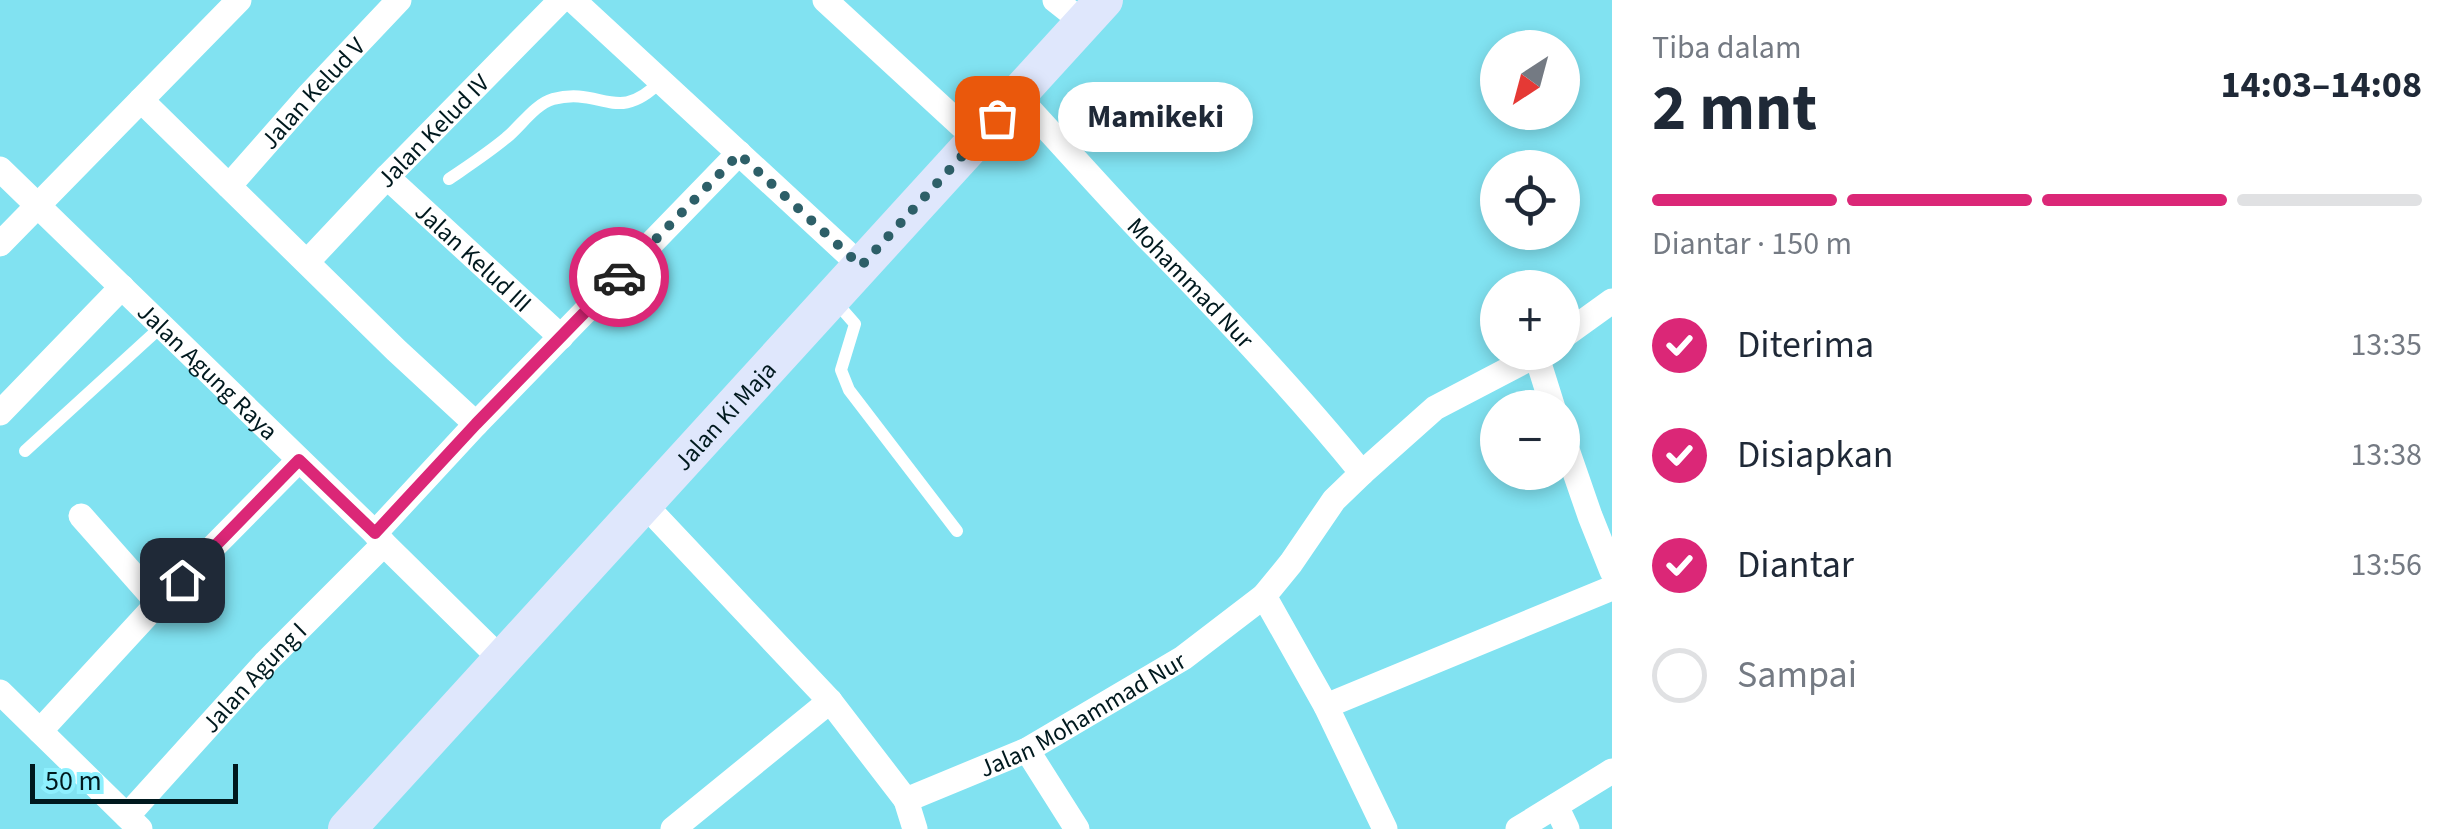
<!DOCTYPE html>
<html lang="id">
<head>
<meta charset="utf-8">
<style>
	body { margin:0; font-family:"Source Sans 3",sans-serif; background:#f2f2f3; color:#1f2937; height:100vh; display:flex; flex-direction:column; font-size:38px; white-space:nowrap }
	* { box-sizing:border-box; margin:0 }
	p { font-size:32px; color:#747a83 }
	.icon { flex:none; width:55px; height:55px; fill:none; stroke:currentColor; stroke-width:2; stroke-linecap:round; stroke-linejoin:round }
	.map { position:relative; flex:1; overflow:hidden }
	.sheet { display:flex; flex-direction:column; background:#fff; width:850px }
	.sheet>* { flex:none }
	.needle { width:65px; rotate:216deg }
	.tools { position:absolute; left:1480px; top:30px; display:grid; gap:20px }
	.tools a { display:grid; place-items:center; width:100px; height:100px; border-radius:50%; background:#fff; box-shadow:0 5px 15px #0003; font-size:50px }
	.scale { position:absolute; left:30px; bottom:25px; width:208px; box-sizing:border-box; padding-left:10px; border:5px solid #00191e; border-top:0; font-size:28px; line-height:35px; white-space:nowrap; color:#00191e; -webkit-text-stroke:8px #8ef0fe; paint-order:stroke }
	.pin { position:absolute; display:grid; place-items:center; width:85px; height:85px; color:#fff; margin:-42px; border-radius:20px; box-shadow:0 5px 15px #0006 }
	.courier { position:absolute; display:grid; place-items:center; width:100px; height:100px; margin:-50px; border:8px solid #db2777; border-radius:50%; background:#fff; color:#222; box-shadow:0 2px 12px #0007 }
	.bubble { position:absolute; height:70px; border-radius:35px; background:#fff; box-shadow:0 5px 15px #0003; font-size:32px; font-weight:700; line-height:70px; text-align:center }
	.overview em { font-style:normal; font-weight:700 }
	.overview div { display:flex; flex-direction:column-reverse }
	.overview { display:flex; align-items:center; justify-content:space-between; height:170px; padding:0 40px }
	h1 { font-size:65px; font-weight:700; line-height:75px }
	.bar { display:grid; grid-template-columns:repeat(4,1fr); gap:15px 10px; align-content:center; height:120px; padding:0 40px }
	.bar i { height:12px; border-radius:8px; background:#e0e1e3 }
	.bar .on { background:#db2777 }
	.bar p { grid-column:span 4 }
	ol { padding:0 40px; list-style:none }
	li { display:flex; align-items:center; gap:30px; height:110px }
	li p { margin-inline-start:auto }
	li .icon { padding:10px; border-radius:50%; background:#db2777; color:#fff; stroke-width:4 }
	li:last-child { color:#747a83 }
	li i { width:55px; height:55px; border:5px solid #e0e1e3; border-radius:50% }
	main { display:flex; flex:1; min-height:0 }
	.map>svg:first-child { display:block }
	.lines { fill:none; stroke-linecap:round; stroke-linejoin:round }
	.lane { stroke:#fff; stroke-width:12 }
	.street { stroke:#fff; stroke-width:25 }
	.secondary { stroke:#dfe7fc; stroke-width:38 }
	.done { stroke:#2d5f68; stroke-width:10; stroke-dasharray:0 18 }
	.route { stroke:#db2777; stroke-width:12 }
	.labels { text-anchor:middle; stroke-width:10; stroke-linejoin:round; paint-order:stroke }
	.street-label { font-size:25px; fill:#00191e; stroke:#8ef0fe }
</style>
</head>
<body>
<main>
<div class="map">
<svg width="1612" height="829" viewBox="0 0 1612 829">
	<rect width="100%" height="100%" fill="#81e2f1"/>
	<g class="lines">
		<!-- lane -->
		<g class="lane">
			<path d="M 449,179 C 468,166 488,153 506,138 C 520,127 535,104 553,99 C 602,86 616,126 661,81"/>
			<polyline points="834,300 855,324 841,370 849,390 957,531"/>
			<polyline points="25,451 162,326"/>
		</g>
		<!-- street -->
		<g class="street">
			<polyline points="573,0 861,266"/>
			<polyline points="825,0 977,140"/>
			<polyline points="1055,0 1084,23"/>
			<path id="s1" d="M 1017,96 C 1060,142 1102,190 1146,236 C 1221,312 1294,389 1362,473"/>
			<polyline points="141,100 396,350 476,424"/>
			<path id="s2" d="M 0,169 L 375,533 L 384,544 L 502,660"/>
			<path id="s3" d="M 387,177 L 561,337"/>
			<path id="s4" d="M 229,186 L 310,94 L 399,0"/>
			<polyline points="0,244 239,0"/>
			<path id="s5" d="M 307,262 L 387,177 L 561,0"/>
			<polyline points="1562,337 1612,301"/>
			<polyline points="1537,357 1553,408"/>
			<polyline points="0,413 122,287"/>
			<polyline points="1562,435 1590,516 1612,571"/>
			<path id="s6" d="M 644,504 L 830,701 L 906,800 L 1027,750 L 1183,658 L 1264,596 L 1291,563 L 1334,500 L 1362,473 L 1435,408 L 1542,352"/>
			<polyline points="81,516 158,603"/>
			<polyline points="375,533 476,424 739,153"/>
			<polyline points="1264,596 1326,706 1385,829"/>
			<polyline points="0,692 140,829"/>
			<polyline points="1326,706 1612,588"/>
			<polyline points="40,731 158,603 299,460"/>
			<polyline points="1027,750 1077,829"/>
			<polyline points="906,800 915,829"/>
			<polyline points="1556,806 1567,829"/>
			<path id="s7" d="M 127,816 L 266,662 L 384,544"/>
			<polyline points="673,829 830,701"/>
			<polyline points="1518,829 1612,771"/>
		</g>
		<!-- secondary -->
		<path class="secondary" id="s8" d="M 347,829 L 1104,0"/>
	</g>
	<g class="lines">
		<!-- done -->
		<polyline class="done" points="619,277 739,154 861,266 997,118"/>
		<!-- route -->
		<polyline class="route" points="182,580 299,460 375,533 476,424 619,277"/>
	</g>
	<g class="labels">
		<!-- street labels -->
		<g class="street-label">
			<text dy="9" stroke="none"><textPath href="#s4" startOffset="125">Jalan Kelud V</textPath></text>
			<text dy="9" stroke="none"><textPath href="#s5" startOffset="182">Jalan Kelud IV</textPath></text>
			<text dy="9" stroke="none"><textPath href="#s3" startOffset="118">Jalan Kelud III</textPath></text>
			<text dy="9" stroke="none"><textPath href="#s1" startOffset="255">Mohammad Nur</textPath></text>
			<text dy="9" stroke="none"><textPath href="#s2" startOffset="290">Jalan Agung Raya</textPath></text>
			<text dy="9" stroke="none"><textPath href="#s8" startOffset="560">Jalan Ki Maja</textPath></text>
			<text dy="9" stroke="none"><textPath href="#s7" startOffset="188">Jalan Agung I</textPath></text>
			<text dy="9" stroke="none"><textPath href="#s6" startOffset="592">Jalan Mohammad Nur</textPath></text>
		</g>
	</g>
</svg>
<div class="tools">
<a><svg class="needle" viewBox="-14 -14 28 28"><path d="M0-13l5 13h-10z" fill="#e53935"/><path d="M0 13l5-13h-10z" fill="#747a83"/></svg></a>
<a><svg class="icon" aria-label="locate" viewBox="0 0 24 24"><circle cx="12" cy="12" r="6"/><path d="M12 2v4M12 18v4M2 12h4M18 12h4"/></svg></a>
<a>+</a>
<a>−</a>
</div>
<div class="scale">50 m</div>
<div class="pin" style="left:997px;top:118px;background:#ea580c"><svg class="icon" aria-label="bag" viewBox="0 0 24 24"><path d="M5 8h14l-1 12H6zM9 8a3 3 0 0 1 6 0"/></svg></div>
<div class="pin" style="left:182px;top:580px;background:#1f2937"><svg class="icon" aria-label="home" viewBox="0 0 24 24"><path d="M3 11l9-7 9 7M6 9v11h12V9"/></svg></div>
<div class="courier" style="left:619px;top:277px"><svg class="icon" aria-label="car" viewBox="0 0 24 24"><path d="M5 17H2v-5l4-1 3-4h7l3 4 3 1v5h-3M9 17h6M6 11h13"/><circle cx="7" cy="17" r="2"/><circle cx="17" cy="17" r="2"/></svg></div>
<div class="bubble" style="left:1058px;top:82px;width:195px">Mamikeki</div>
</div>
<section class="sheet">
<div class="overview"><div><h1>2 mnt</h1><p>Tiba dalam</p></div><em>14:03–14:08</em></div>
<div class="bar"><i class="on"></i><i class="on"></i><i class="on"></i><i></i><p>Diantar · 150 m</p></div>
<ol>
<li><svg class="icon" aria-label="check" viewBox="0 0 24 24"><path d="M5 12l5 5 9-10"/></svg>Diterima<p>13:35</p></li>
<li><svg class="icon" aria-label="check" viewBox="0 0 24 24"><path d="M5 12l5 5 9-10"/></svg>Disiapkan<p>13:38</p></li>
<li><svg class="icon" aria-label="check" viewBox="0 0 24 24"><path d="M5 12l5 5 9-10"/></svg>Diantar<p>13:56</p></li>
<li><i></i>Sampai</li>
</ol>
</section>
</main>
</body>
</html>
